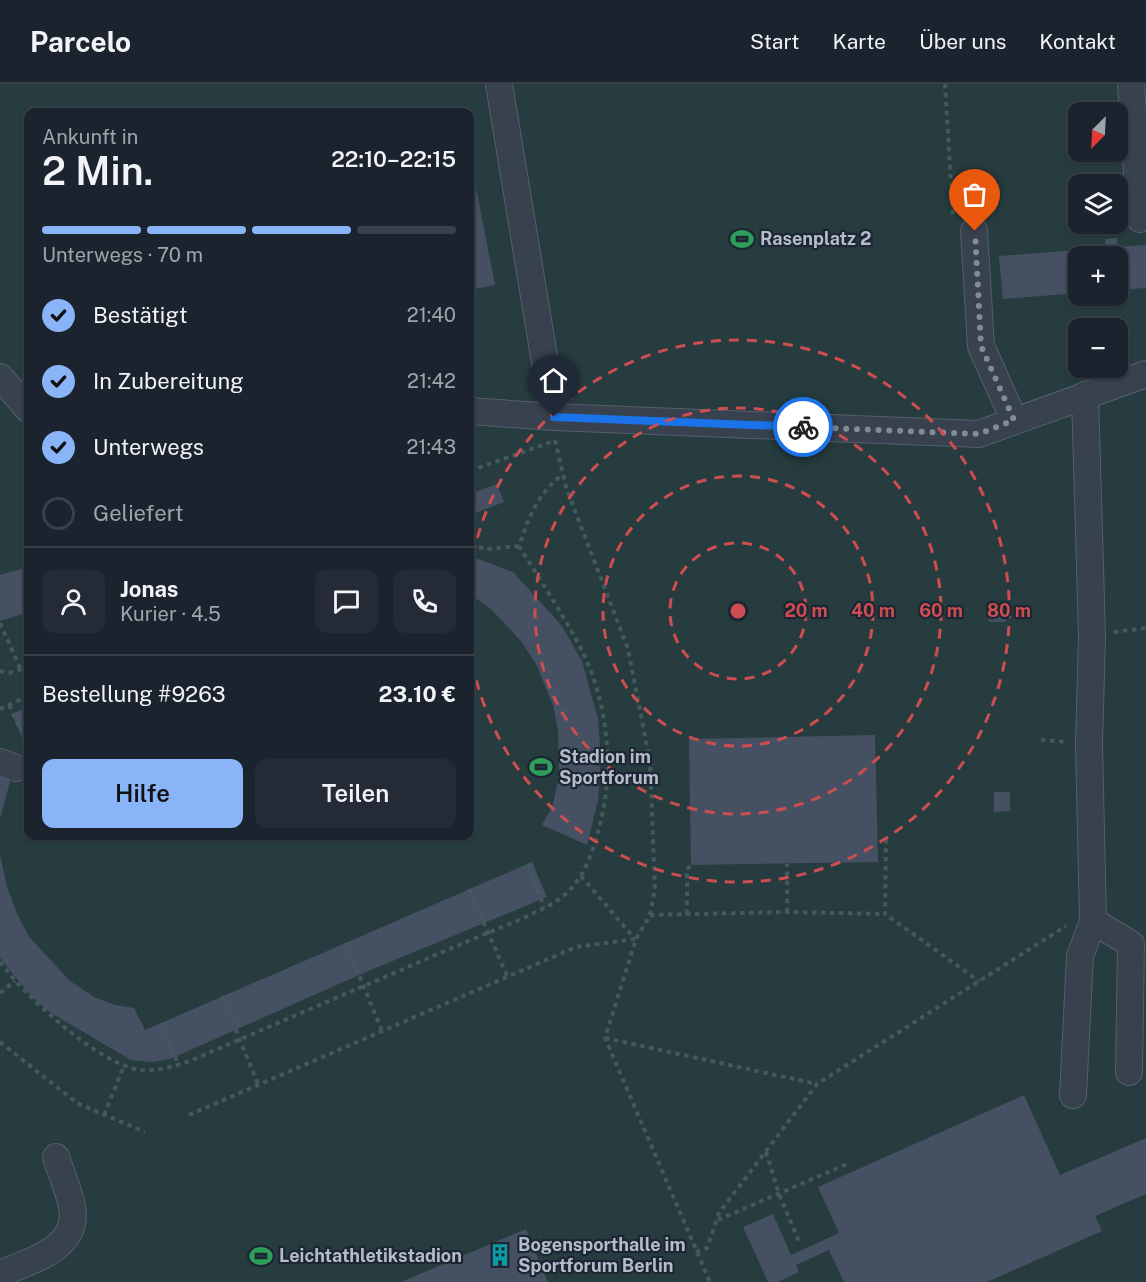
<!DOCTYPE html>
<html lang="de">
<head>
<meta charset="utf-8">
<style>
	body { margin:0; font-family:"Public Sans",sans-serif; background:#242b36; color:#f1f3f6; height:100vh; display:flex; flex-direction:column; font-size:22px; white-space:nowrap }
	* { box-sizing:border-box; margin:0 }
	p { font-size:20px; color:#a0a4aa }
	.icon { flex:none; width:33px; height:33px; fill:none; stroke:currentColor; stroke-width:2; stroke-linecap:round; stroke-linejoin:round }
	.map { position:relative; flex:1; overflow:hidden }
	.details { position:absolute; left:24px; top:24px; width:450px; height:732px; display:flex; flex-direction:column; background:#1b232e; border-radius:12px; box-shadow:0 2px 4px #0004,0 0 0 2px #39404a }
	.details>* { flex:none }
	.needle { width:39px; rotate:204deg }
	.controls { position:absolute; left:1068px; top:18px; display:grid; gap:12px }
	.controls a { display:grid; place-items:center; width:60px; height:60px; border-radius:12px; background:#1b232e; box-shadow:0 2px 4px #0004,0 0 0 2px #39404a; font-size:30px }
	.pin { position:absolute; display:grid; place-items:center; width:51px; height:51px; color:#fff; margin:-62px -26px; border-radius:50% 50% 50% 0; rotate:-45deg; box-shadow:0 0 6px #0007 }
	.pin .icon { rotate:45deg }
	.courier { position:absolute; display:grid; place-items:center; width:60px; height:60px; margin:-30px; border:4px solid #1a73e8; border-radius:50%; background:#fff; color:#222; box-shadow:0 2px 8px #0007 }
	.head em { font-style:normal; font-weight:600 }
	.head div { display:flex; flex-direction:column-reverse }
	.head { display:flex; align-items:center; justify-content:space-between; height:102px; padding:0 18px }
	h1 { font-size:39px; font-weight:600; line-height:45px }
	.bar { display:grid; grid-template-columns:repeat(4,1fr); gap:9px 6px; align-content:center; height:72px; padding:0 18px }
	.bar i { height:8px; border-radius:4px; background:#39404a }
	.bar .selected { background:#8ab4f8 }
	.bar p { grid-column:span 4 }
	.line { display:flex; align-items:center; gap:15px; padding:0 18px; border-top:2px solid #39404a }
	.line div { flex:1 }
	.round { display:grid; place-items:center; flex:none; width:63px; height:63px; border-radius:12px; background:#242b36 }
	ol { padding:0 18px; list-style:none }
	li { display:flex; align-items:center; gap:18px; height:66px }
	li p { margin-inline-start:auto }
	li .icon { padding:6px; border-radius:50%; background:#8ab4f8; color:#111; stroke-width:4 }
	li:last-child { color:#a0a4aa }
	li i { width:33px; height:33px; border:3px solid #39404a; border-radius:50% }
	.cta { display:flex; gap:12px; margin-top:auto; padding:12px 18px }
	.cta a { flex:1; height:69px; border-radius:12px; background:#8ab4f8; color:#111; font-size:24px; font-weight:600; line-height:69px; text-align:center }
	.cta a+a { background:#242b36; color:#f1f3f6 }
	header { display:flex; align-items:center; gap:36px; box-sizing:border-box; height:84px; padding:0 30px; background:#1b232e; border-bottom:2px solid #39404a }
	header strong { font-size:28px }
	nav { display:flex; gap:33px; margin-inline-start:auto; font-size:21px }
	.map>svg:first-child { display:block }
	.green { fill:#263c3f; fill-rule:evenodd }
	.building { fill:#455162 }
	.lines { fill:none; stroke-linecap:round; stroke-linejoin:round }
	.minor-casing { stroke:#565f6c; stroke-width:28 }
	.path { stroke:#44595c; stroke-width:4; stroke-dasharray:4.5 4.5; stroke-linecap:butt }
	.minor { stroke:#38414e; stroke-width:26 }
	.done { stroke:#828b98; stroke-width:6; stroke-dasharray:0 10.8 }
	.route { stroke:#1a73e8; stroke-width:8 }
	.ring { fill:none; stroke:#ce4d50; stroke-width:3; stroke-dasharray:10 8 }
	.labels { text-anchor:middle; stroke-width:4.5; stroke-linejoin:round; paint-order:stroke }
	.poi-label { font-size:18px; font-weight:bold; fill:#b4bcc9; stroke:#1d2633; text-anchor:start }
	.centre { fill:#ce4d50; stroke:#1d2633; stroke-width:3 }
	.ring-label { font-size:18px; text-anchor:middle; font-weight:bold; fill:#ce4d50; stroke:#1d2633; stroke-width:4.5; stroke-linejoin:round; paint-order:stroke }
</style>
</head>
<body>
<header>
<strong>Parcelo</strong>
<nav><a>Start</a><a>Karte</a><a>Über uns</a><a>Kontakt</a></nav>
</header>
<div class="map">
<svg width="1146" height="1198" viewBox="0 0 1146 1198">
	<rect width="100%" height="100%" fill="#242f3e"/>
	<!-- green -->
	<path class="green" d="M 0,0 L 1118,0 L 1127,145 L 1146,144 L 1146,1198 L 0,1198 ZM 28,28 L 470,28 L 470,752 L 28,752 ZM 1078,28 L 1118,28 L 1118,68 L 1078,68 ZM 1078,100 L 1118,100 L 1118,140 L 1078,140 ZM 1078,172 L 1118,172 L 1118,212 L 1078,212 ZM 1078,244 L 1118,244 L 1118,284 L 1078,284 Z"/>
	<!-- building -->
	<g class="building">
		<polygon points="470,73 495,201 470,206"/>
		<polygon points="1117,154 1118,163 1146,161 1146,204 1118,206 1118,172 1078,172 1078,209 1003,215 999,172 1106,164 1105,155"/>
		<polygon points="497,400 504,418 470,431 470,410"/>
		<polygon points="470,472 513,488 562,542 582,577 598,635 601,675 598,716 587,761 542,741 553,721 559,692 558,647 553,621 537,582 521,557 492,526 470,510"/>
		<polygon points="28,483 28,528 0,537 0,491"/>
		<rect x="989" y="520" width="17" height="18"/>
		<polygon points="28,623 28,656 24,658 12,630"/>
		<polygon points="875,651 878,778 691,781 689,655"/>
		<polygon points="0,688 11,693 1,732 0,731"/>
		<polygon points="994,708 1010,708 1010,727 994,728"/>
		<polygon points="0,770 7,803 17,830 30,854 70,897 94,913 115,921 134,924 145,946 532,778 547,813 359,891 170,975 152,978 131,976 51,929 32,913 0,874"/>
		<polygon points="1024,1011 1060,1091 1146,1054 1146,1110 1095,1132 1102,1147 987,1198 844,1198 829,1166 796,1181 799,1188 778,1198 768,1198 743,1143 773,1130 791,1171 839,1149 818,1103"/>
		<polygon points="526,1145 548,1198 401,1198"/>
	</g>
	<g class="lines">
		<!-- minor casing -->
		<g class="minor-casing">
			<g id="minor">
				<polyline points="499,0 554,333"/>
				<polyline points="1131,0 1140,135"/>
				<polyline points="974,147 981,262 1014,336"/>
				<polyline points="0,293 28,325"/>
				<polyline points="470,327 554,333 979,350 1146,290"/>
				<polyline points="0,678 16,684"/>
				<polyline points="1093,837 1131,860 1129,988"/>
				<polyline points="1073,1011 1080,872 1093,837 1089,660 1092,552 1085,311"/>
				<path d="M 0,1190 C 29,1177 80,1165 72,1123 C 69,1106 61,1089 56,1073"/>
			</g>
		</g>
		<!-- path -->
		<g class="path">
			<polyline points="945,0 953,134"/>
			<polyline points="555,356 566,403 628,565 650,678 655,805 650,831 636,855 605,954 710,1198"/>
			<polyline points="470,387 551,358"/>
			<polyline points="470,461 487,465 519,462"/>
			<polyline points="0,539 21,586"/>
			<polyline points="1114,548 1146,544"/>
			<polyline points="0,587 9,589 28,583"/>
			<polyline points="9,621 26,657"/>
			<polyline points="0,625 28,612"/>
			<polyline points="1041,656 1067,658"/>
			<polyline points="886,755 885,830 979,897"/>
			<polyline points="528,780 544,823"/>
			<polyline points="581,792 635,855"/>
			<polyline points="469,805 507,892"/>
			<polyline points="787,828 787,780"/>
			<polyline points="687,830 687,785 691,781"/>
			<polyline points="650,831 787,828 885,830"/>
			<polyline points="346,859 382,947"/>
			<path d="M 0,878 C 25,912 98,980 140,986 C 157,988 174,982 190,977 C 280,938 371,899 461,860 C 490,847 550,827 570,806 C 587,787 594,764 600,740 C 614,687 608,621 584,571 C 566,534 541,498 519,462 C 529,433 537,410 563,390"/>
			<polyline points="0,909 15,897"/>
			<polyline points="222,912 258,1000"/>
			<polyline points="162,939 178,980"/>
			<polyline points="605,954 817,1000"/>
			<polyline points="0,958 77,1019 145,1048"/>
			<polyline points="104,1031 124,982"/>
			<polyline points="189,1031 576,863 636,855"/>
			<polyline points="766,1068 779,1110 800,1160"/>
			<polyline points="718,1136 847,1080"/>
			<polyline points="696,1168 707,1164 719,1129 817,1000 1066,842"/>
		</g>
		<!-- minor -->
		<use href="#minor" class="minor"/>
	</g>
	<g class="lines">
		<!-- done -->
		<polyline class="done" points="803,343 979,350 1014,336 981,262 975,147"/>
		<!-- route -->
		<polyline class="route" points="554,333 803,343"/>
	</g>
	<!-- distance rings -->
	<g class="ring">
		<circle cx="738" cy="527" r="68"/>
		<circle cx="738" cy="527" r="135"/>
		<circle cx="738" cy="527" r="203"/>
		<path d="M470 489A271 271 0 1 1 470 565"/>
	</g>
	<!-- icons -->
	<defs>
		<g id="stadium-bare" transform="scale(1.8)"><path d="M0-5a6.5 5 0 1 0 0 10a6.5 5 0 1 0 0-10ZM-3.5-1.8h7v3.6h-7Z" fill="#2e9e5b" stroke="#1d2633" stroke-width="2.5" paint-order="stroke"/></g>
		<g id="building-bare" transform="scale(1.8)"><path d="M-4-6H4V6H1V3H-1V6H-4ZM-2.5-4.3h1.7v1.8h-1.7ZM.8-4.3h1.7v1.8H.8ZM-2.5-1h1.7V.8h-1.7ZM.8-1h1.7V.8H.8Z" fill="#0f9aa8" stroke="#1d2633" stroke-width="2.5" paint-order="stroke"/></g>
	</defs>
	<g fill-rule="evenodd">
		<use href="#stadium-bare" x="742" y="155"/>
		<use href="#stadium-bare" x="541" y="683"/>
		<use href="#building-bare" x="500" y="1171"/>
		<use href="#stadium-bare" x="261" y="1172"/>
	</g>
	<g class="labels">
		<!-- poi labels -->
		<g class="poi-label">
			<text x="760" y="161">Rasenplatz 2</text>
			<text x="559" y="679">Stadion im<tspan x="559" dy="21">Sportforum</tspan></text>
			<text x="518" y="1167">Bogensporthalle im<tspan x="518" dy="21">Sportforum Berlin</tspan></text>
			<text x="279" y="1178">Leichtathletikstadion</text>
		</g>
	</g>
	<circle cx="738" cy="527" r="9" class="centre"/>
	<g class="ring-label">
		<text x="806" y="533">20 m</text>
		<text x="873" y="533">40 m</text>
		<text x="941" y="533">60 m</text>
		<text x="1009" y="533">80 m</text>
	</g>
</svg>
<div class="controls">
<a><svg class="needle" viewBox="-14 -14 28 28"><path d="M0-13l5 13h-10z" fill="#e53935"/><path d="M0 13l5-13h-10z" fill="#a0a4aa"/></svg></a>
<a><svg class="icon" aria-label="layers" viewBox="0 0 24 24"><path d="M12 4l9 5-9 5-9-5zM3 14l9 5 9-5"/></svg></a>
<a>+</a>
<a>−</a>
</div>
<div class="pin" style="left:975px;top:147px;background:#ea580c"><svg class="icon" aria-label="bag" viewBox="0 0 24 24"><path d="M5 8h14l-1 12H6zM9 8a3 3 0 0 1 6 0"/></svg></div>
<div class="pin" style="left:554px;top:333px;background:#1f2937"><svg class="icon" aria-label="home" viewBox="0 0 24 24"><path d="M3 11l9-7 9 7M6 9v11h12V9"/></svg></div>
<div class="courier" style="left:803px;top:343px"><svg class="icon" aria-label="bike" viewBox="0 0 24 24"><circle cx="6" cy="16" r="4"/><circle cx="18" cy="16" r="4"/><path d="M6 16l4-8h5l3 8M10 8l3 8H6M13 5h3"/></svg></div>
<section class="details">
<div class="head"><div><h1>2 Min.</h1><p>Ankunft in</p></div><em>22:10–22:15</em></div>
<div class="bar"><i class="selected"></i><i class="selected"></i><i class="selected"></i><i></i><p>Unterwegs · 70 m</p></div>
<ol>
<li><svg class="icon" aria-label="check" viewBox="0 0 24 24"><path d="M5 12l5 5 9-10"/></svg>Bestätigt<p>21:40</p></li>
<li><svg class="icon" aria-label="check" viewBox="0 0 24 24"><path d="M5 12l5 5 9-10"/></svg>In Zubereitung<p>21:42</p></li>
<li><svg class="icon" aria-label="check" viewBox="0 0 24 24"><path d="M5 12l5 5 9-10"/></svg>Unterwegs<p>21:43</p></li>
<li><i></i>Geliefert</li>
</ol>
<div class="line" style="height:108px"><a class="round"><svg class="icon" aria-label="person" viewBox="0 0 24 24"><circle cx="12" cy="8" r="4"/><path d="M4 21q1-7 8-7t8 7"/></svg></a><div><b>Jonas</b><p>Kurier · 4.5</p></div><a class="round"><svg class="icon" aria-label="chat" viewBox="0 0 24 24"><path d="M4 5h16v11H9l-5 4z"/></svg></a><a class="round"><svg class="icon" aria-label="phone" viewBox="0 0 24 24"><path d="M5 4h4l2 5-3 2q2 4 5 5l2-3 5 2v4C11 20 4 13 5 4z"/></svg></a></div>
<div class="line" style="height:78px"><div>Bestellung #9263</div><b>23.10 €</b></div>
<div class="cta"><a>Hilfe</a><a>Teilen</a></div>
</section>
</div>
</body>
</html>
